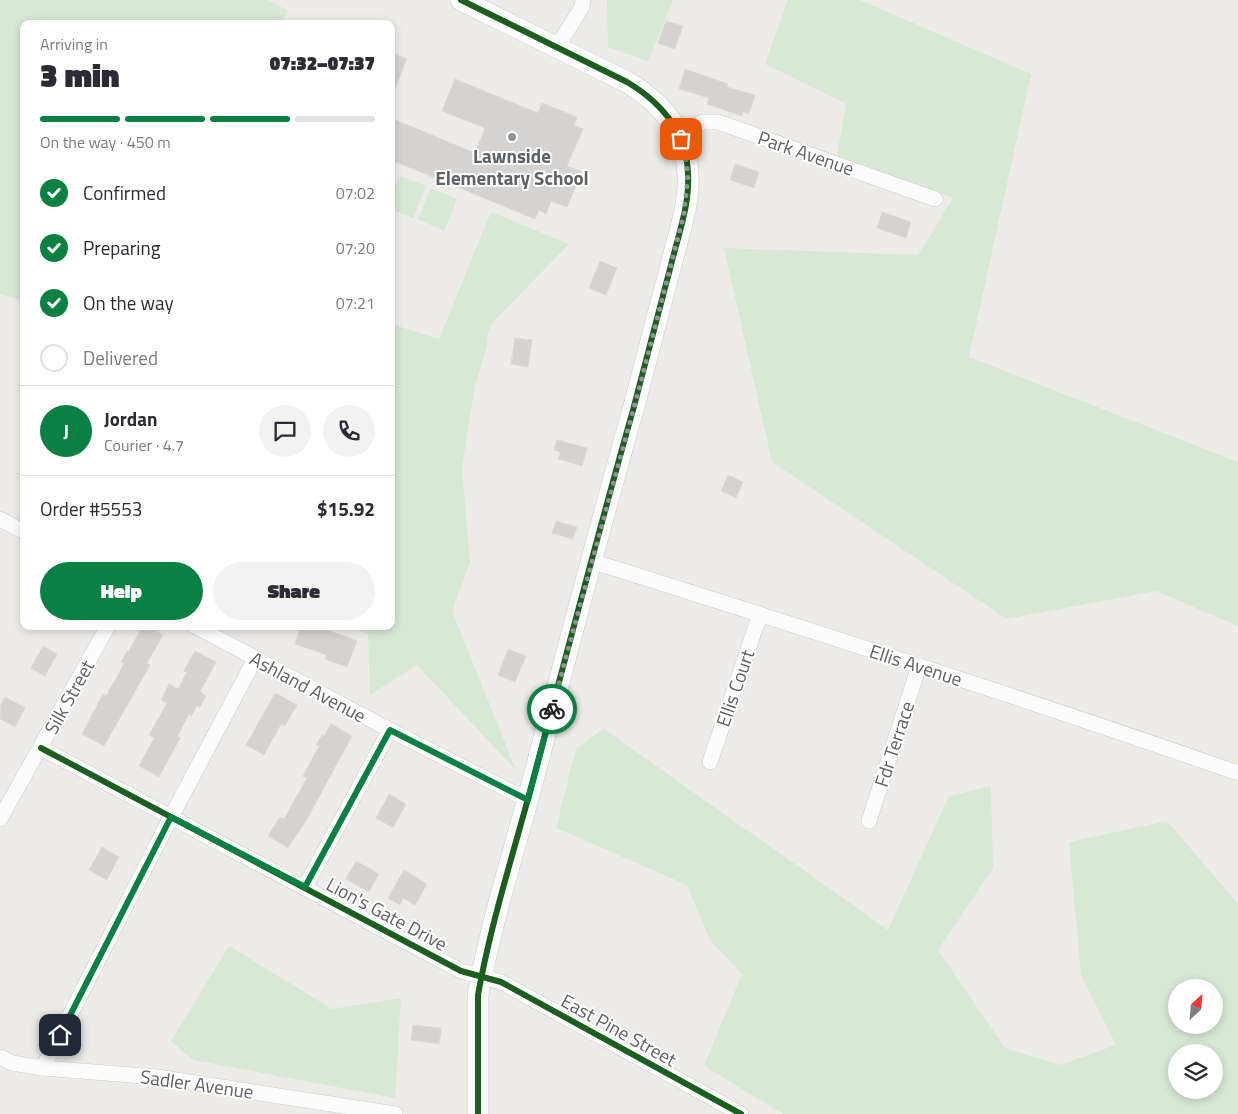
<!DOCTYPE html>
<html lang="en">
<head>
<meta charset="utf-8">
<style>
	body { margin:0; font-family:"Titillium Web",sans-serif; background:#f2f2f3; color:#2b2b33; height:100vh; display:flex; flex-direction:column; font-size:19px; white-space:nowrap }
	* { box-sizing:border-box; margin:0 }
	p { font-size:16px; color:#7c7c81 }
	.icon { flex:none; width:28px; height:28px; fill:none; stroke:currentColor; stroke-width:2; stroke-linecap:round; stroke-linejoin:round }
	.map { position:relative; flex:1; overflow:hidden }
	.drawer { position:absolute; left:20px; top:20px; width:375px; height:610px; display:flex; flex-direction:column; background:#fff; border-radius:10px; box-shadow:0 2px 8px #0003 }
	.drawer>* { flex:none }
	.needle { width:32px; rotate:26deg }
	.buttons { position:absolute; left:1168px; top:979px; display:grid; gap:10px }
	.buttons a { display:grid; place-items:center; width:55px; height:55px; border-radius:50%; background:#fff; box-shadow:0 2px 8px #0003; font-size:25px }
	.pin { position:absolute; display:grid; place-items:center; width:42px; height:42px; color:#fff; margin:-21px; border-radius:10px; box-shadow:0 2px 8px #0006 }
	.courier { position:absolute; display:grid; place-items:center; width:50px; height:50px; margin:-25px; border:4px solid #0b8043; border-radius:50%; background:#fff; color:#222; box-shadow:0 1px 6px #0007 }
	.summary em { font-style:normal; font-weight:800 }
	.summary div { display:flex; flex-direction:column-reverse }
	.summary { display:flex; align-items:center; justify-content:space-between; height:85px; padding:0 20px }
	h1 { font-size:32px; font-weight:800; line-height:38px }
	.bar { display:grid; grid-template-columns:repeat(4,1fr); gap:8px 5px; align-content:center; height:60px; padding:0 20px }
	.bar i { height:6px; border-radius:4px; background:#e1e1e2 }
	.bar .selected { background:#0b8043 }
	.bar p { grid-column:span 4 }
	.line { display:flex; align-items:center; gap:12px; padding:0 20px; border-top:1px solid #e1e1e2 }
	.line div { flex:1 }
	.round { display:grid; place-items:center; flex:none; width:52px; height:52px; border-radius:26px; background:#f2f2f3 }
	ol { padding:0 20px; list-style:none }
	li { display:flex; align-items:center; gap:15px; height:55px }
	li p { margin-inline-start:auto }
	li .icon { padding:5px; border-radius:50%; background:#0b8043; color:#fff; stroke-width:4 }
	li:last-child { color:#7c7c81 }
	li i { width:28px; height:28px; border:2px solid #e1e1e2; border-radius:50% }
	.action { display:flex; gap:10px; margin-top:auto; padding:10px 20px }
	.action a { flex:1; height:58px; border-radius:30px; background:#0b8043; color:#fff; font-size:20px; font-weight:800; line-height:58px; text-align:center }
	.action a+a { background:#f2f2f3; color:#2b2b33 }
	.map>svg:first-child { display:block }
	.green { fill:#d7e8d5; fill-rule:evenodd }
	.building { fill:#d4d3d1; stroke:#dcdbd8 }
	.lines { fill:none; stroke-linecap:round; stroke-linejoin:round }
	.street-casing { stroke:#cacaca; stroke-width:16 }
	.secondary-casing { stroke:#cacac9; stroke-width:22 }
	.street { stroke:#fcfcfc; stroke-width:15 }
	.secondary { stroke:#fcfcfc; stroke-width:21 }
	.cycleway-casing { stroke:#fff; stroke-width:9 }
	.cycleway { stroke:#1b5e20; stroke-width:6 }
	.done { stroke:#909293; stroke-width:5; stroke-dasharray:0 9 }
	.route { stroke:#0b8043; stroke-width:6 }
	.poi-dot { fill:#909293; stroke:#fff; stroke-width:2 }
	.labels { text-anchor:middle; stroke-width:4; stroke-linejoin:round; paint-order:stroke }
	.street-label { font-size:19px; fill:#5e6165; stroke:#fff }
	.poi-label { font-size:19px; font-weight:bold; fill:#5e6165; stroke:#fff }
</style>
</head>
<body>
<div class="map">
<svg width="1238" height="1114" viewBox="0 0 1238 1114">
	<rect width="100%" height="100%" fill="#edece8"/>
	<!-- green -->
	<g class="green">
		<polygon points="0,0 267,0 287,10 282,24 24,24 24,301 0,294"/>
		<polygon points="607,0 673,0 648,61 608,47"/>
		<polygon points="788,0 860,0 1031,74 969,357 1238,462 1238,626 1156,591 1007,619 772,462 724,248 918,255 953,198 837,155 846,104 765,64"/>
		<polygon points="400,176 426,186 413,218 391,209 391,197"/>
		<polygon points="431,188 457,199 444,231 418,219"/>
		<polygon points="491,212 569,244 492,323 488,332 487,345 475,386 462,467 470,562 452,611 516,770 417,665 370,695 368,634 349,626 391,626 391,324 439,339"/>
		<path d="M 604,729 L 888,930 L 949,796 L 991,786 L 993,868 L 938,950 L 1005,1048 L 1060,1065 L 1116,1045 L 1081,975 L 1069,842 L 1167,821 L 1238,904 L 1238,1114 L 783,1114 L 704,1066 L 742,974 L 710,940 L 687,885 L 556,828 L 576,748 ZM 1176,988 L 1214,988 L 1214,1025 L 1176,1025 ZM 1176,1052 L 1214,1052 L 1214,1090 L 1176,1090 Z"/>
		<polygon points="229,946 332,1009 401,998 395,1098 193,1060 171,1041"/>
	</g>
	<!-- building -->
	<g class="building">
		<polygon points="666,21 683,26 675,49 658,43"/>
		<polygon points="391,53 407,59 392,96 391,96"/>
		<polygon points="685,69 728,84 727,87 755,95 749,114 743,112 742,116 733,113 707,104 709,98 679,89"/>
		<polygon points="455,79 538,113 542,103 577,117 574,125 583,129 567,166 582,172 567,207 551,201 546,214 539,210 535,219 391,160 391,118 475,153 485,128 442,111"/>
		<polygon points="735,164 759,172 754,188 730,180"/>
		<polygon points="882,212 911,222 906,238 877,228"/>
		<polygon points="600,261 617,268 606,295 589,288"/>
		<polygon points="515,338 532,340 528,367 511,364"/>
		<polygon points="557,440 587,448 582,466 558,459 560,452 554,450"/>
		<polygon points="728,475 743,482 736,498 721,491"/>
		<polygon points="556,521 577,527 573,539 552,533"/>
		<polygon points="143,626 148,626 163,635 147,663 150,665 104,746 82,734 103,694 106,696 124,664 121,662 127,651 128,652"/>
		<polygon points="301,626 317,626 357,641 347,667 325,659 327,655 295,644"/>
		<polygon points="43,646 57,654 45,676 31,668"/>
		<polygon points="508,649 526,656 515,682 498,675"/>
		<polygon points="195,651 216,662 200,692 206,696 200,707 197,706 191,716 189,714 177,737 180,738 159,777 139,766 154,738 149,735 167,703 161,700 169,684 178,689 187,672 184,671"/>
		<polygon points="275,693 297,705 285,726 281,724 264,755 246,745"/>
		<polygon points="5,697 25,708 15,727 0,719 0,706"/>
		<polygon points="331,724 352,736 306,821 288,848 268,836 280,817 284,819 307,778 303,776 319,746 316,745 322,735 324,736"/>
		<polygon points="389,794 406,804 393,828 376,818"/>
		<polygon points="102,847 119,857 107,880 89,870"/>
		<polygon points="356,861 379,874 369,892 346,879"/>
		<polygon points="404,870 427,884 415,905 403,898 400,905 388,898"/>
		<polygon points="413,1025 441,1028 439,1044 411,1040"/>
	</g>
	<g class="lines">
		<!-- street casing -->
		<g class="street-casing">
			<g id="street">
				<polyline points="557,47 582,7 583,0"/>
				<polyline points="681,139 702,122 718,122 935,199"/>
				<polyline points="0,519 24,532"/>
				<path d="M 591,561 C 808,629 1024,698 1238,773"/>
				<polyline points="195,626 390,730 528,800"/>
				<polyline points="41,748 461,971 501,982 741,1114"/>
				<polyline points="710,762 760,614"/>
				<polyline points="0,819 108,626"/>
				<polyline points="869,821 919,666"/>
				<polyline points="305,887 390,730"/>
				<polyline points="0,1057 12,1063 43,1068 157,1077 395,1114"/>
				<polyline points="43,1068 171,817 255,659"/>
			</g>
		</g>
		<!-- secondary casing -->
		<g class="secondary-casing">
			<path id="secondary" d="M 461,0 L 627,82 C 662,103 687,132 688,174 C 690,204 678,236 671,265 C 658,313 646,362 633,410 C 598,533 566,656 533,780 C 514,852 491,922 478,995 L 478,1114"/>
		</g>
		<!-- street -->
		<use href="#street" class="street"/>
		<!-- secondary -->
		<use href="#secondary" class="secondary"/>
		<!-- cycleway casing -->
		<g class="cycleway-casing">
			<g id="cycleway">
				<path d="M 461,0 L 627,82 C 662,103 687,132 688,174 C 690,204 678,236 671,265 C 658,313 646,362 633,410 C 598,533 566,656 533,780 C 514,852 491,922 478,995 L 478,1114"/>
				<polyline points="41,748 461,971 501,982 741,1114"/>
			</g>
		</g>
		<!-- cycleway -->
		<use href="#cycleway" class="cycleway"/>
	</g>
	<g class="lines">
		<!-- done -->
		<polyline class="done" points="552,709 642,378 684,214 688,175 684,147 681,139"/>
		<!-- route -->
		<polyline class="route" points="60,1035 171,817 305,887 390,730 528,800 552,709"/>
	</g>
	<!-- markers -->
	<circle class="poi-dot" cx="512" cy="137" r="5"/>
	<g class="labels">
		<!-- street labels -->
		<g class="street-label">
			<text transform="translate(806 153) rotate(19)" y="7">Park Avenue</text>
			<text transform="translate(916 665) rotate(18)" y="7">Ellis Avenue</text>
			<text transform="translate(308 687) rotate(28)" y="7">Ashland Avenue</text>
			<text transform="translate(735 688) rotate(-71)" y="7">Ellis Court</text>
			<text transform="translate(69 697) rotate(-61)" y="7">Silk Street</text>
			<text transform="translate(894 744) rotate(-72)" y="7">Fdr Terrace</text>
			<text transform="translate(387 914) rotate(28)" y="7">Lion's Gate Drive</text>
			<text transform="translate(619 1030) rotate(29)" y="7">East Pine Street</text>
			<text transform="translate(197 1084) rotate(8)" y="7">Sadler Avenue</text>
		</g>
		<!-- poi labels -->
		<g class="poi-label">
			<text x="512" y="163">Lawnside<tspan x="512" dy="22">Elementary School</tspan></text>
		</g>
	</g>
</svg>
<div class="buttons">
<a><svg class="needle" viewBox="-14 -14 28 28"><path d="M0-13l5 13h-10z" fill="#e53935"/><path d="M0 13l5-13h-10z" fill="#7c7c81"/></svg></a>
<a><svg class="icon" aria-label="layers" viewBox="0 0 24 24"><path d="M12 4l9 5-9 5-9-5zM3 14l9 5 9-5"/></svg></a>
</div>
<div class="pin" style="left:681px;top:139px;background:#ea580c"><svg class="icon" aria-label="bag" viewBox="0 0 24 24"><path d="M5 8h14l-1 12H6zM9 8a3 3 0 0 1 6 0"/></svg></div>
<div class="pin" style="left:60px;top:1035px;background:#1f2937"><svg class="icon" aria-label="home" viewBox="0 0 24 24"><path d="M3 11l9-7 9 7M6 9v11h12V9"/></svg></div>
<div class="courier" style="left:552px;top:709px"><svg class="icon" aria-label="bike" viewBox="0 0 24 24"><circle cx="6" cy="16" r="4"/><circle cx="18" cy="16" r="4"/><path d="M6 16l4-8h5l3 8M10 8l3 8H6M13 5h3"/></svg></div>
<section class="drawer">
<div class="summary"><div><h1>3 min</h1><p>Arriving in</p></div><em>07:32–07:37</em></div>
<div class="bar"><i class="selected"></i><i class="selected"></i><i class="selected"></i><i></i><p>On the way · 450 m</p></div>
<ol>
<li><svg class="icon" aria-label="check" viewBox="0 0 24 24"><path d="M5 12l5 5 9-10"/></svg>Confirmed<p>07:02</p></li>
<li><svg class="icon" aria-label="check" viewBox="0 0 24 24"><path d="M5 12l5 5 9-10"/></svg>Preparing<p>07:20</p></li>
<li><svg class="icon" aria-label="check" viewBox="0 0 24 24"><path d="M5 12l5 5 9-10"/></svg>On the way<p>07:21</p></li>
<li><i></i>Delivered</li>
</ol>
<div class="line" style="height:90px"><b class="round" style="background:#0b8043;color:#fff">J</b><div><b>Jordan</b><p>Courier · 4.7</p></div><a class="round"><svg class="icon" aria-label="chat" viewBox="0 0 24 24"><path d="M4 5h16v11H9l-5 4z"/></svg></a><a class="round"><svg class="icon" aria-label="phone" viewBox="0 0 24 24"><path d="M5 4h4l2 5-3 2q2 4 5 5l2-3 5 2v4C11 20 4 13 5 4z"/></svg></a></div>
<div class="line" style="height:65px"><div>Order #5553</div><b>$15.92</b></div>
<div class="action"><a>Help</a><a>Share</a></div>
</section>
</div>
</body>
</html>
